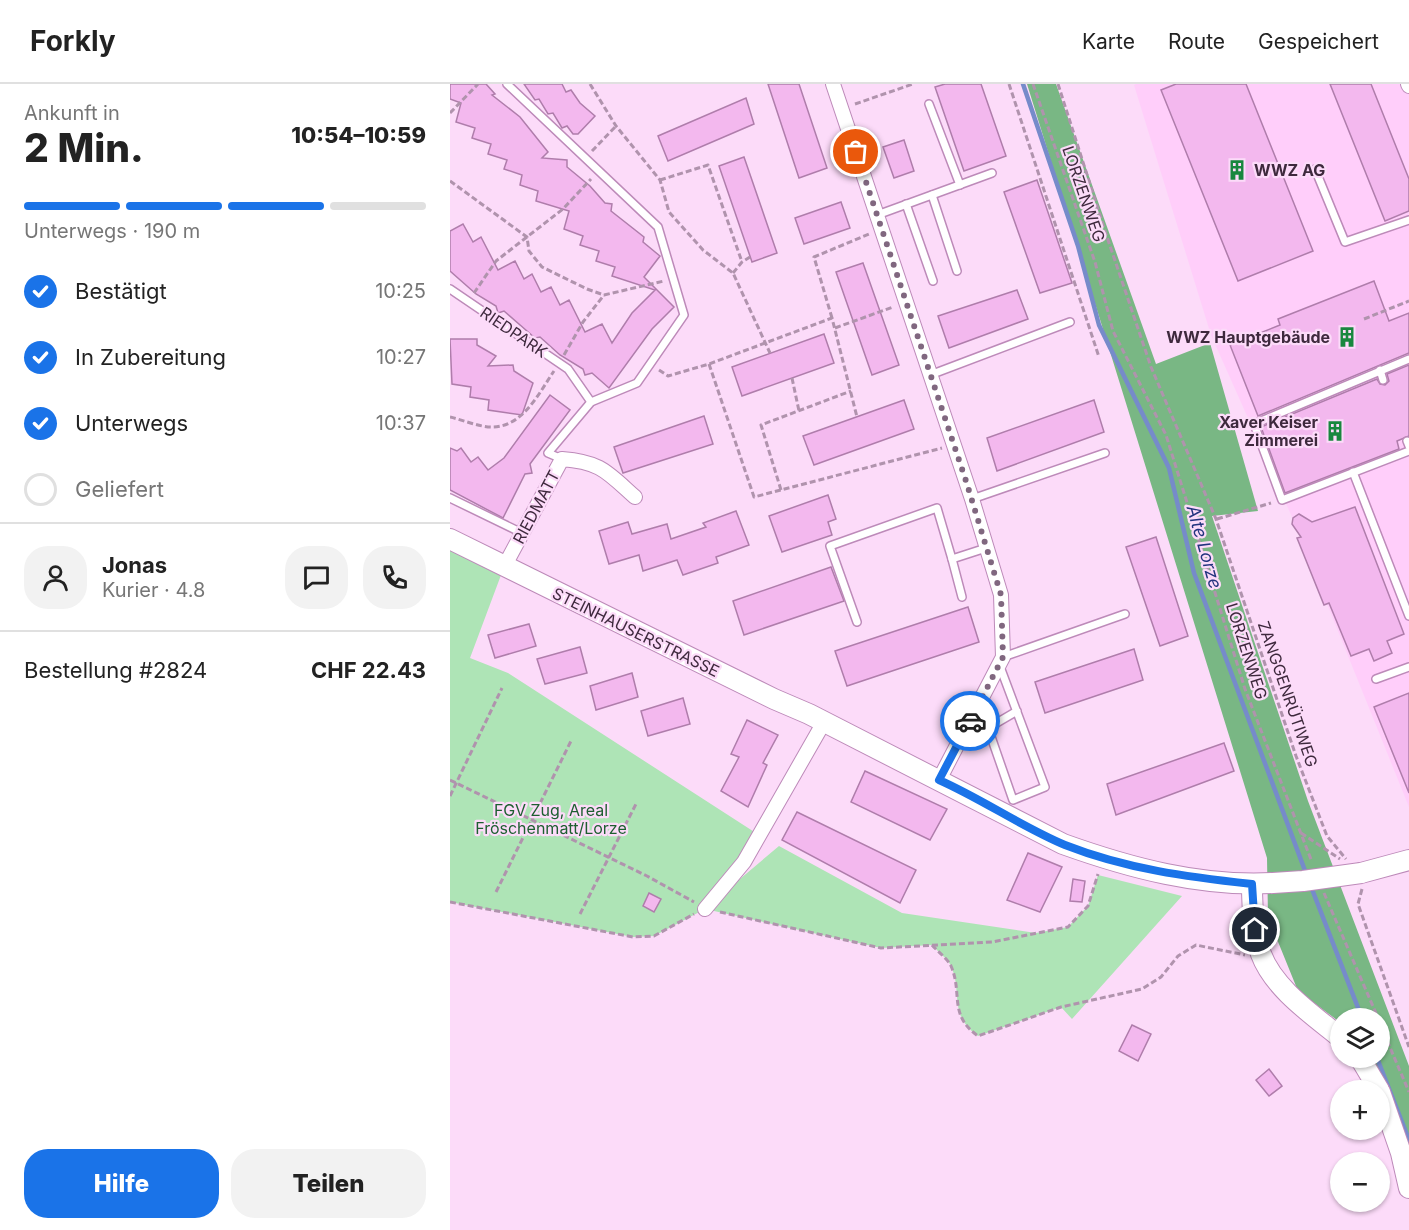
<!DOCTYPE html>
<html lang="de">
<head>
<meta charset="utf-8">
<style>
	body { margin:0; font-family:Inter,sans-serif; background:#f2f2f2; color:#222; height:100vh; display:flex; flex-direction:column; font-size:22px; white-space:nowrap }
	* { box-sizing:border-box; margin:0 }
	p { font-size:20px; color:#767676 }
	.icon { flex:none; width:33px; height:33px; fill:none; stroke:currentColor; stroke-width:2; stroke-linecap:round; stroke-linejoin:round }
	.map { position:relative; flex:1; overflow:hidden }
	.side { display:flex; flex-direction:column; background:#fff; width:450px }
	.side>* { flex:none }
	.fabs { position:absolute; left:880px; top:924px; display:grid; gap:12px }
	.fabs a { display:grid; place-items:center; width:60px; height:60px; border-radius:50%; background:#fff; box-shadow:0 2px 4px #0004; font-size:30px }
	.pin { position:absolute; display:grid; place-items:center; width:51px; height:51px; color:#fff; margin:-26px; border:3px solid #fff; border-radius:50%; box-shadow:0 2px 6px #0007 }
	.courier { position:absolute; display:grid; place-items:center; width:60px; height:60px; margin:-30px; border:4px solid #1a73e8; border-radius:50%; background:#fff; color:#222; box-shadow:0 2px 8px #0007 }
	.overview em { font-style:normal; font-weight:800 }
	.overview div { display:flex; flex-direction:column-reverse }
	.overview { display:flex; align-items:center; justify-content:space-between; height:102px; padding:0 24px }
	h1 { font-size:39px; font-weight:800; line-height:45px }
	.bar { display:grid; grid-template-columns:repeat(4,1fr); gap:9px 6px; align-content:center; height:72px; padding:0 24px }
	.bar i { height:8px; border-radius:4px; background:#e0e0e0 }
	.bar .selected { background:#1a73e8 }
	.bar p { grid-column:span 4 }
	.line { display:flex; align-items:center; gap:15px; padding:0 24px; border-top:2px solid #e0e0e0 }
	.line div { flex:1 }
	.round { display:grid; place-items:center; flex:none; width:63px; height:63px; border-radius:24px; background:#f2f2f2 }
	ol { padding:0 24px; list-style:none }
	li { display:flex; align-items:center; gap:18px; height:66px }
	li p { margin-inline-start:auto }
	li .icon { padding:6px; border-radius:50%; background:#1a73e8; color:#fff; stroke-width:4 }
	li:last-child { color:#767676 }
	li i { width:33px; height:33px; border:3px solid #e0e0e0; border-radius:50% }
	.button { display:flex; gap:12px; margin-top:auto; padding:12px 24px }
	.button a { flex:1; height:69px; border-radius:24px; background:#1a73e8; color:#fff; font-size:24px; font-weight:800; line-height:69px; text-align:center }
	.button a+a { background:#f2f2f2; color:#222 }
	header { display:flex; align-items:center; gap:36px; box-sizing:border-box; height:84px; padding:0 30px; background:#fff; border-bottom:2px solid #e0e0e0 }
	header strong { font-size:28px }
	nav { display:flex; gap:33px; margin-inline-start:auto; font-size:21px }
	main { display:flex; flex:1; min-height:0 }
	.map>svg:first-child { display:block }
	.built { fill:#ffcefa }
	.green { fill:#aee4b6 }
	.forest { fill:#79b784 }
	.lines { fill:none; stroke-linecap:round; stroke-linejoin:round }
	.stream { stroke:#768bca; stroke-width:4.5 }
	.building { fill:#f3b8ee; stroke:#af7dab; stroke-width:1.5 }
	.lane-casing { stroke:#bd8ab9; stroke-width:10 }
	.street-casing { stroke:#bd8ab9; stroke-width:16 }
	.secondary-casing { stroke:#bd8ab9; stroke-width:22 }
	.path { stroke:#b093ad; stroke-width:3; stroke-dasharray:6 3; stroke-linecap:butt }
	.lane { stroke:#fff; stroke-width:7 }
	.street { stroke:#fff; stroke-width:14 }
	.secondary { stroke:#fff; stroke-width:20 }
	.secondary-bridge-casing { stroke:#bd8ab9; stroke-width:22; stroke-linecap:butt }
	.secondary-bridge { stroke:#fff; stroke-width:20 }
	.done { stroke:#80677f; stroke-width:6; stroke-dasharray:0 10.8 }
	.route { stroke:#1a73e8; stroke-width:8 }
	.labels { text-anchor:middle; stroke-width:4.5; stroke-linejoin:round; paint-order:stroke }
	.poi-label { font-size:16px; font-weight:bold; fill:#3e293d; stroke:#fcdbf9; text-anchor:end }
	.street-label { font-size:16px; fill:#3e293d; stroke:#fcdbf9 }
	.park-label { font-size:16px; fill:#1d5f30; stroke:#fcdbf9 }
	.water-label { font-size:18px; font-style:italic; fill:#23347e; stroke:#fcdbf9 }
</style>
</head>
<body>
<header>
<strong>Forkly</strong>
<nav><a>Karte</a><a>Route</a><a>Gespeichert</a></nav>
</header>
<main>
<section class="side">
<div class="overview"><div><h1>2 Min.</h1><p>Ankunft in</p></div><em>10:54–10:59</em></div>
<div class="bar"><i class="selected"></i><i class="selected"></i><i class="selected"></i><i></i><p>Unterwegs · 190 m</p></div>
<ol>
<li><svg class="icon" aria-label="check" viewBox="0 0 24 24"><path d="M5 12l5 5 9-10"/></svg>Bestätigt<p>10:25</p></li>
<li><svg class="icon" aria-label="check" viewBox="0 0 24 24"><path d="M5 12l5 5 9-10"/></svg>In Zubereitung<p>10:27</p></li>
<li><svg class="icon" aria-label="check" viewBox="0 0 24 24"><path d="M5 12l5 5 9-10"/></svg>Unterwegs<p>10:37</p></li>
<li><i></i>Geliefert</li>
</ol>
<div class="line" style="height:108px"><a class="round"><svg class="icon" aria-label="person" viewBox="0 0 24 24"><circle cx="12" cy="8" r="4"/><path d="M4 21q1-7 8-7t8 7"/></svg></a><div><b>Jonas</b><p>Kurier · 4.8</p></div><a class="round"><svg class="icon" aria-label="chat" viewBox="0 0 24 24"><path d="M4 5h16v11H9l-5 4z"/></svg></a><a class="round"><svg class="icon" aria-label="phone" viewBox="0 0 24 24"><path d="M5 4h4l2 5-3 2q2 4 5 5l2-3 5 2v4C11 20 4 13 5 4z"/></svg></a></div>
<div class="line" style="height:78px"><div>Bestellung #2824</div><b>CHF 22.43</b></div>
<div class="button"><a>Hilfe</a><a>Teilen</a></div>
</section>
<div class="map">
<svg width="959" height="1146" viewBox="0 0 959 1146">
	<rect width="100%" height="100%" fill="#fcdbf9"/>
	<!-- built -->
	<polygon class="built" points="686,0 959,0 959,723 842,433 761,251 684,1"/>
	<!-- green -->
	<path class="green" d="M 0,455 L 54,483 L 20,574 L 58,589 L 309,751 L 259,821 L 329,762 L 452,829 L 586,849 L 618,843 L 638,822 L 648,791 L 732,812 L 622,935 L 611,923 L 528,952 C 498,931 513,909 501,882 C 498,875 487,867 482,861 L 431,864 L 255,825 L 204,852 L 183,853 L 0,818 Z"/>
	<!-- forest -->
	<polygon class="forest" points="577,0 606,0 706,280 760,259 808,427 762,432 858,717 959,982 959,1072 921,974 930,974 930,934 891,934 891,939 848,907 818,833 817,774"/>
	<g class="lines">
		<!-- stream -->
		<g class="stream">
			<polyline points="573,0 628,162 649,241 719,384 744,489 857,792"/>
			<polyline points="860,800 912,934"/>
			<polyline points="927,974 959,1056"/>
		</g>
	</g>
	<!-- building -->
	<g class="building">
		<polygon points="0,0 36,0 45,10 42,11 70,33 98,68 92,74 117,76 117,83 140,102 155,119 162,120 161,127 194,153 193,158 210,172 194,193 224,223 202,245 159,304 142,289 135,291 133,285 110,271 90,253 85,254 54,227 48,229 46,222 26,210 0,187 0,147 13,140 23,158 31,153 48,186 65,177 74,195 82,190 91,208 101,203 110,221 119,216 135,248 152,240 162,259 182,229 205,206 162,192 165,183 146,177 149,167 130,161 133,152 114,145 119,127 86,117 88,107 70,101 72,91 54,85 57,76 38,70 41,60 22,54 25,44 6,38 11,19 0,15"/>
		<polygon points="74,0 112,0 116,8 121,6 130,19 145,32 128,50 123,50 117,42 112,44 103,29 98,30 89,15 85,16"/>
		<polygon points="318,0 349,0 377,84 349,94"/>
		<polygon points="495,0 531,0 556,72 514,87 485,3"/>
		<polygon points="726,0 796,0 863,167 788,197 711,6"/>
		<polygon points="880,0 921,0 959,95 959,127 935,137"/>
		<polygon points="296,14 304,40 218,77 208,52"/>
		<polygon points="454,56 464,87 444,94 433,63"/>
		<polygon points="294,73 327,169 302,178 269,82"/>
		<polygon points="587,96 622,199 590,209 554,108"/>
		<polygon points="391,118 400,144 354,160 345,134"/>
		<polygon points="413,179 449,281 422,291 386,188"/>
		<polygon points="924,197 939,237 959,229 959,269 808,332 780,261 830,241 828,235"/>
		<polygon points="567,206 578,235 499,264 488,232"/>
		<polygon points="374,250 384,279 292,312 282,283"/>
		<polygon points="0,255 27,255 27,261 46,272 38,282 63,281 64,287 83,299 72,331 38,326 39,316 20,313 21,303 2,300"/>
		<polygon points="959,281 959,352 947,357 949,365 835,409 811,343 927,295 930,300 935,301 939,297 937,290"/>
		<polygon points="100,311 120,326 80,380 82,389 75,390 53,434 0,406 0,364 7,367 11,364 21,378 28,373 38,386 54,374"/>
		<polygon points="454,316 464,345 364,381 353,352"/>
		<polygon points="644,316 654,348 547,387 537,354"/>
		<polygon points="254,332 263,360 173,389 164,363"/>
		<polygon points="378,411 386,435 378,438 382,451 332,468 319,432"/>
		<polygon points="905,423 954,550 937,557 942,569 924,577 919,565 901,572 879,519 874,521 847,454 851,453 842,440 843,434 849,430 862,438"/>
		<polygon points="286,427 299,461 266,473 268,479 233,491 227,476 193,487 189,471 159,480 149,447 178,438 182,450 217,440 221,455 256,443 253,439"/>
		<polygon points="706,453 738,552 710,562 676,463"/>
		<polygon points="381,483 394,517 294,551 283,517"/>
		<polygon points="518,523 529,558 397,602 385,567"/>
		<polygon points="79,540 86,562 45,574 38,551"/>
		<polygon points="130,563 137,589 95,600 87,575"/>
		<polygon points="684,565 693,596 595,629 585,598"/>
		<polygon points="182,589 188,613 146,626 140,602"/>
		<polygon points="959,609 959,709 924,623"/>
		<polygon points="233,614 240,640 198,652 191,627"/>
		<polygon points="297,636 328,651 313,679 317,681 298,723 271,707 289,673 281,670"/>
		<polygon points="774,659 784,687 666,731 657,700"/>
		<polygon points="415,687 497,725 480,756 401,718"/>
		<polygon points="347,728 466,786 450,819 332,756"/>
		<polygon points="578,769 612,783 590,828 557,816"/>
		<polygon points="623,795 635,797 632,818 620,817"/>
		<polygon points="199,809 211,815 204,828 193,822"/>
		<polygon points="682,941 701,950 688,977 669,967"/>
		<polygon points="819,985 832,1002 819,1012 806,996"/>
	</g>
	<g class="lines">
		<!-- lane casing -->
		<g class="lane-casing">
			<g id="lane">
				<polyline points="57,0 208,143 234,231 187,299 141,318 98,369 112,375"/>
				<polyline points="479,20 510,101"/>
				<polyline points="865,85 895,158 959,136"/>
				<polyline points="482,111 507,187"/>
				<polyline points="456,120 483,197"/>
				<polyline points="427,131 542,89"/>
				<polyline points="0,205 118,285 141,318"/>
				<polyline points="959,275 804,340 832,416 959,367"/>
				<polyline points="930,286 933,296"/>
				<polyline points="480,291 620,238"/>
				<polyline points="957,357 959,362"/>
				<polyline points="903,388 959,532"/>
				<polyline points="0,414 72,449"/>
				<polyline points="522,415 655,369"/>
				<polyline points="502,475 512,513"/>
				<polyline points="407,538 380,462 487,424 502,475 536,464"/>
				<polyline points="553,573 675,530"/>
				<polyline points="549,580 595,703 563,716 538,644 567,627"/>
				<polyline points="926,595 959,583"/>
			</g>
		</g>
		<!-- street casing -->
		<g class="street-casing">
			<g id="street">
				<polyline points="383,0 522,415 551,511 553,573 489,696"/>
				<polyline points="958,0 959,2"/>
				<path d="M 54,483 L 112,375 C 151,378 157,388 185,413"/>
				<polyline points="255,825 294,778 374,638"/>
			</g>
		</g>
		<!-- secondary casing -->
		<g class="secondary-casing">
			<g id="secondary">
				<path d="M 0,455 L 324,615 L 359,630 L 613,760 C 680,784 751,803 823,799"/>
				<polyline points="911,789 959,776"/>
				<path d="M 802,800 C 802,823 803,848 811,870 C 824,905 863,931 891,954"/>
				<polyline points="910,974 929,1006"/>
				<polyline points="930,1008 951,1069 959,1104"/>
			</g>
		</g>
		<!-- path -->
		<g class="path">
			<polyline points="140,0 166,42 210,96 219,128 253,166 283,189 320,269"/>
			<polyline points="559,0 649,273"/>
			<polyline points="583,0 645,178 663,247 716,351 795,605 862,778"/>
			<polyline points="608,0 655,147 701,283 766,435 846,672 877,752 896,775"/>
			<polyline points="405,20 463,0"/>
			<polyline points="0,29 28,0"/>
			<polyline points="142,67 166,42"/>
			<polyline points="210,96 258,81 292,178"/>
			<polyline points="0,97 77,153 79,167 92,183 137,205 154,211 214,197"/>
			<polyline points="283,189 292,178 300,173"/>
			<polyline points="24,209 46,177 113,125 141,95"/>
			<polyline points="382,234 364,173 419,150"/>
			<polyline points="914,235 959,217"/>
			<polyline points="385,244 443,223"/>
			<polyline points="114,271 133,238 154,211"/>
			<polyline points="259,280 304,413 492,364"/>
			<polyline points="209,286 218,292 259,280 382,234 407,333"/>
			<polyline points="342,294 349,327"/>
			<path d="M 0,333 C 13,336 29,343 42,343 C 73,343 89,309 104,287"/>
			<polyline points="331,406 311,341 401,307"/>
			<polyline points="767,435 821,419"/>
			<polyline points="0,696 197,792 244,818"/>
			<polyline points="0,712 52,604"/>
			<polyline points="851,749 890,775"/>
			<polyline points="912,805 908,820 959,963"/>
			<polyline points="46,808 122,655"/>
			<polyline points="874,809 928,934"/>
			<polyline points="0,818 183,853 204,852 244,830"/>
			<polyline points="270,828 431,864 542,858 618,843 638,822 648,790"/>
			<polyline points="130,830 187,718"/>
			<path d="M 482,861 C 487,867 498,875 501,882 C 513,909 498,931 528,952 L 611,923 L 692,905 L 711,893 L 728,872 L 746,861 L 795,871"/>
			<polyline points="930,940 959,1008"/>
		</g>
		<!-- lane -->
		<use href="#lane" class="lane"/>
		<!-- street -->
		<use href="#street" class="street"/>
		<!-- secondary -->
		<use href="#secondary" class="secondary"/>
		<!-- secondary-bridge casing -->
		<g class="secondary-bridge-casing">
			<polyline id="secondary-bridge" points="823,799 853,797 911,789"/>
		</g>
		<!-- secondary-bridge -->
		<use href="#secondary-bridge" class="secondary-bridge"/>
	</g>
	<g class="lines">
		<!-- done -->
		<polyline class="done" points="406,68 516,397 551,511 553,573 520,637"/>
		<!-- route -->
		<path class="route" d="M 520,637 L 489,696 C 532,715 572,743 615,761 C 676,785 738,793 802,800 L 805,846"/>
	</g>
	<!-- icons -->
	<defs>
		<g id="building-bare" transform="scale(1.62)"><path d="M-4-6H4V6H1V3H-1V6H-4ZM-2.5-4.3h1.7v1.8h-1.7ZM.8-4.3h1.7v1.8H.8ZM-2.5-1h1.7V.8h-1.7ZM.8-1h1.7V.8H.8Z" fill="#18873e" stroke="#fcdbf9" stroke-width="2.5" paint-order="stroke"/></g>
	</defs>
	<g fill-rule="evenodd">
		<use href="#building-bare" x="787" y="86"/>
		<use href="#building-bare" x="897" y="253"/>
		<use href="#building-bare" x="885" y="347"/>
	</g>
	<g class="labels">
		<!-- poi labels -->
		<g class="poi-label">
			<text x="804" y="92" text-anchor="start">WWZ AG</text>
			<text x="880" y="259">WWZ Hauptgebäude</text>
			<text x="868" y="344">Xaver Keiser<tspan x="868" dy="18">Zimmerei</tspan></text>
		</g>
		<!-- street labels -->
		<g class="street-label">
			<text transform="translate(634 110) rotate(71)" y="6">LORZENWEG</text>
			<text transform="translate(64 248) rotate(34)" y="6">RIEDPARK</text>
			<text transform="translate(86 423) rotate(-62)" y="6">RIEDMATT</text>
			<text transform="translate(186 548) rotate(26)" y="6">STEINHAUSERSTRASSE</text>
			<text transform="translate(797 567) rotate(72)" y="6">LORZENWEG</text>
			<text transform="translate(838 610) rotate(71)" y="6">ZANGGENRÜTIWEG</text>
		</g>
		<!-- park labels -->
		<g class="park-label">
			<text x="101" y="732">FGV Zug, Areal<tspan x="101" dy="18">Fröschenmatt/Lorze</tspan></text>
		</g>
		<!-- water labels -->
		<g class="water-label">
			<text transform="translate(754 463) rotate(74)" y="6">Alte Lorze</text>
		</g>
	</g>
</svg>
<div class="fabs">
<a><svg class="icon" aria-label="layers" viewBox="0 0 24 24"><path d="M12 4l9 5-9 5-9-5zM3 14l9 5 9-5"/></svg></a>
<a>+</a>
<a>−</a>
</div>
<div class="pin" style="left:406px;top:68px;background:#ea580c"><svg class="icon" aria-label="bag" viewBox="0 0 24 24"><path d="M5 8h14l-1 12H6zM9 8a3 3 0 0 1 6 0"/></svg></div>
<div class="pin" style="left:805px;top:846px;background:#1f2937"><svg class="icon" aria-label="home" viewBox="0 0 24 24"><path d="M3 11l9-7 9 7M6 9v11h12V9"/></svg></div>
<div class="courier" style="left:520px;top:637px"><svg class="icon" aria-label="car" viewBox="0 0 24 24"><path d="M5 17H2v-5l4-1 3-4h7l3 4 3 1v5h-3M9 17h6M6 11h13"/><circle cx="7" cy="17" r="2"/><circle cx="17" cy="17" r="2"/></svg></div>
</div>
</main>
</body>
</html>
